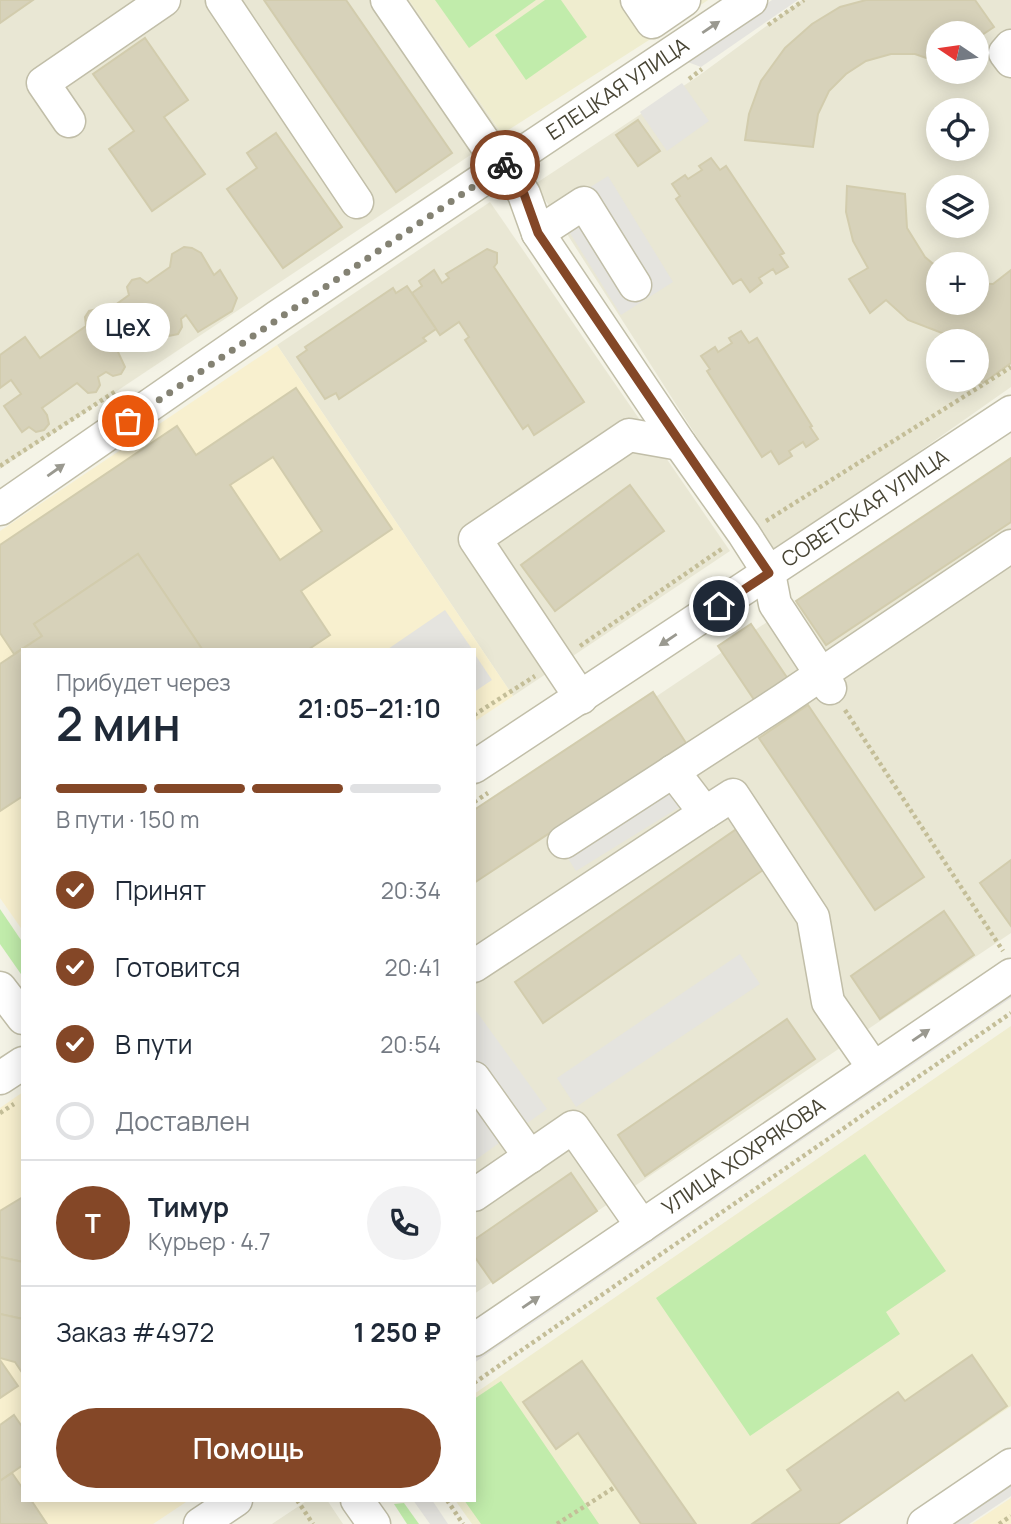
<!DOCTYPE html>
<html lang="ru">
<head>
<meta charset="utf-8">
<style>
	body { margin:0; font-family:Manrope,sans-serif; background:#f2f2f3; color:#1f2937; height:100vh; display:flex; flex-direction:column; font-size:26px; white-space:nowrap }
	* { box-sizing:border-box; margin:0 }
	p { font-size:23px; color:#747a83 }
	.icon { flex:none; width:38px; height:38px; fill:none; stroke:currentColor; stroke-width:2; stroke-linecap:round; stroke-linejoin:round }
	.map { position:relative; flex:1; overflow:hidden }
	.sheet { position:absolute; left:21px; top:648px; width:455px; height:854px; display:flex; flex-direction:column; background:#fff; border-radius:0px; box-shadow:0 4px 18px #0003 }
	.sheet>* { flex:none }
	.needle { width:46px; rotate:283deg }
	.tools { position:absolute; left:926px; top:21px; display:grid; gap:14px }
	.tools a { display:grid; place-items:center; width:63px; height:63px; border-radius:50%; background:#fff; box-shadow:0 4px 18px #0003; font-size:35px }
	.pin { position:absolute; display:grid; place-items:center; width:60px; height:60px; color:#fff; margin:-30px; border:4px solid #fff; border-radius:50%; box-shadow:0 2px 7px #0007 }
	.courier { position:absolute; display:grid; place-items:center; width:70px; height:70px; margin:-35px; border:5px solid #844727; border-radius:50%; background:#fff; color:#222; box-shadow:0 2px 9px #0007 }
	.bubble { position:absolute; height:49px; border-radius:24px; background:#fff; box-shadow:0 4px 18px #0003; font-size:23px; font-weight:600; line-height:49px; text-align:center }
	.headline em { font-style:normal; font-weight:600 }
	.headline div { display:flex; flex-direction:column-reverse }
	.headline { display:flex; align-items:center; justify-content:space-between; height:119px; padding:0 35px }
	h1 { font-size:46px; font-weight:600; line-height:52px }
	.bar { display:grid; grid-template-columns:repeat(4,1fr); gap:10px 7px; align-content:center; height:84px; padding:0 35px }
	.bar i { height:9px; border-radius:5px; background:#e0e1e3 }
	.bar .active { background:#844727 }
	.bar p { grid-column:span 4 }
	.line { display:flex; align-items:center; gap:18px; padding:0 35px; border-top:2px solid #e0e1e3 }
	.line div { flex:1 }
	.round { display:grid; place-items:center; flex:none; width:74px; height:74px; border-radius:37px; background:#f2f2f3 }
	ol { padding:0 35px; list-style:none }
	li { display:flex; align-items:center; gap:21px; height:77px }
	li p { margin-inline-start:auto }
	li .icon { padding:7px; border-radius:50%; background:#844727; color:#fff; stroke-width:4 }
	li:last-child { color:#747a83 }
	li i { width:38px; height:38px; border:4px solid #e0e1e3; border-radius:50% }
	.cta { display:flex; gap:14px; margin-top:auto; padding:14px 35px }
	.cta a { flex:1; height:80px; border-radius:42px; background:#844727; color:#fff; font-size:28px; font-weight:600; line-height:80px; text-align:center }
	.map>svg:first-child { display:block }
	.residential { fill:#e9e7d4; fill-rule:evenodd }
	.commercial { fill:#f8f0cf }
	.education { fill:#efedcf }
	.green { fill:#c1ecab }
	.parking { fill:#e5e4df }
	.building { fill:#d7d2ba; stroke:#d2ccad; stroke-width:2; fill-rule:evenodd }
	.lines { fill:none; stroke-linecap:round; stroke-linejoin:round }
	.minor-casing { stroke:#c1bea8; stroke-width:35 }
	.path { stroke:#c4be98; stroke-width:4.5; stroke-dasharray:3.5 3.5; stroke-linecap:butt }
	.minor { stroke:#fff; stroke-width:32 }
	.oneway { fill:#9a9990 }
	.done { stroke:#848273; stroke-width:7; stroke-dasharray:0 12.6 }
	.route { stroke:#844727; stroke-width:9 }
	.labels { text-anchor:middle; stroke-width:6; stroke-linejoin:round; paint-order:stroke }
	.street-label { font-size:21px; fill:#484535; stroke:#fff }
</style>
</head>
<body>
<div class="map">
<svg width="1011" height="1524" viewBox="0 0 1011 1524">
	<rect width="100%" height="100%" fill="#f4f3e6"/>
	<!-- residential -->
	<g class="residential">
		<polygon points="0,0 409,0 502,134 0,469"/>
		<path d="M 802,0 L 1011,0 L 1011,387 L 887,474 L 770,551 L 535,184 L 697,77 ZM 938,33 L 976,33 L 976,72 L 938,72 ZM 938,110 L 976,110 L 976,149 L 938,149 ZM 938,187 L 976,187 L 976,226 L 938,226 ZM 938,264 L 976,264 L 976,303 L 938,303 ZM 938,341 L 976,341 L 976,380 L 938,380 Z"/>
		<polygon points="490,202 730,551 513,696 277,345"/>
		<polygon points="1011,458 1011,933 474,1294 474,819"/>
		<polygon points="308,1500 327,1500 343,1524 272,1524"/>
	</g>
	<!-- commercial -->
	<g class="commercial">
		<polygon points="277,345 513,696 474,722 474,649 23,649 23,931 0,898 0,531"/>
		<polygon points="23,1092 23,1500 189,1500 153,1524 0,1524 0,1108"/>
		<polygon points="1011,1498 1011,1524 972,1524"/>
	</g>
	<!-- education -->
	<g class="education">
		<polygon points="409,0 708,0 660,33 502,134"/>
		<polygon points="1011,1026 1011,1406 837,1524 472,1524 455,1500 474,1500 474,1394"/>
	</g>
	<!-- green -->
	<g class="green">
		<polygon points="435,0 536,0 469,48"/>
		<polygon points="545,0 561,0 587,37 526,80 495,35"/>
		<polygon points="0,909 23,943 23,977 0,944"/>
		<polygon points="865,1154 946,1271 886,1312 900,1334 750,1436 656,1298"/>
		<polygon points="501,1381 599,1524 481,1524 464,1500 474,1500 474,1399"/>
		<polygon points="404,1503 419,1524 407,1524 394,1504"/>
	</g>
	<!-- parking -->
	<g class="parking">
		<polygon points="772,0 798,0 701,67 685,61"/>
		<polygon points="682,83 709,121 667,151 640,112"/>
		<polygon points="608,176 673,282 621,315 555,209"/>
		<polygon points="445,610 472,649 388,649"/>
		<polygon points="474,653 492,680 474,692"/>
		<polygon points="669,783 683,805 576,871 562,849"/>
		<polygon points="740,954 760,984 576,1107 557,1078"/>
		<polygon points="1011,975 1011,998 474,1363 474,1340"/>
		<polygon points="474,1008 547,1109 474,1161"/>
		<polygon points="1011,1482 1011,1496 969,1524 948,1524"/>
		<polygon points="413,1500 432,1500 448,1524 430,1524"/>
	</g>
	<!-- building -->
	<g class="building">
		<polygon points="0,0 33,0 0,23"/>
		<polygon points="264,0 346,0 452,153 396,192"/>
		<polygon points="866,0 975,0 994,27 976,39 976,33 938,33 938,62 915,54 891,54 866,61 846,74 829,91 818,114 813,147 745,140 749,114 761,81 785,48 812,24 840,7"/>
		<polygon points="145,38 188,100 164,117 205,174 152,211 109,149 134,131 93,74"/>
		<polygon points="638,120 660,151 638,166 616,135"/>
		<polygon points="276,133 342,227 283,268 227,189 257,168 247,153"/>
		<polygon points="711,158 720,170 726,166 784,253 780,255 788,267 776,274 773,269 759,278 762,283 750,292 741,279 733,284 676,199 680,196 672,184 685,175 688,179 702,170 699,166"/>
		<polygon points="847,186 905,194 907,228 925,257 938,268 938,303 976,303 976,283 993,284 1011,270 1011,363 983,383 976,376 976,341 955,341 955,338 908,320 886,300 870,313 849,279 868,268 853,241 846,212"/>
		<polygon points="184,247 192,248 201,253 214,275 220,270 237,298 232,311 198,332 186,315 181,319 182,327 178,334 169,336 157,324 118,352 125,367 121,374 113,376 106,372 98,377 100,385 96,392 88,393 77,383 42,408 47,415 49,424 44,430 36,432 29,427 22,432 4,406 21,394 11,380 0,388 0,355 25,337 40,358 86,326 85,317 89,311 97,309 104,313 129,295 127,287 132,280 140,278 147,283 170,267 172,254"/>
		<polygon points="487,249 497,253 497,263 494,267 584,402 534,435 528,425 523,429 465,340 469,337 459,322 440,335 412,293 422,286 419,281 434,270 442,283 449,278 446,274"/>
		<polygon points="407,286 436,329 423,338 426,341 339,399 336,393 325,399 297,357 307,350 305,347 393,288 396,293"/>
		<polygon points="741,331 749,343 757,338 812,426 810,427 818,439 806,447 803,442 789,451 792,456 779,464 771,451 762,457 707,371 710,369 701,356 715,347 718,352 732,343 729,338"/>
		<path d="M 296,388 L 392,529 L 301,591 L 330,635 L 309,649 L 202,649 L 138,554 L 34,624 L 42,636 L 14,654 L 0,633 L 0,545 L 177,426 L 196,455 ZM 273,457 L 322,531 L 280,560 L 230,485 Z"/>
		<polygon points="1011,458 1011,522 826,645 796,601"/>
		<polygon points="630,485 664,531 555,611 521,565"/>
		<polygon points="138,554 202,649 23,649 23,796 0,811 0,664 42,636 34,624"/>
		<polygon points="751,624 790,682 757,704 718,646"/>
		<polygon points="653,692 686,743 474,883 474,810"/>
		<polygon points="808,705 924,877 875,910 759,738"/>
		<polygon points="738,828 766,868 543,1023 515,982"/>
		<polygon points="1011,860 1011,926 980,883"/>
		<polygon points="944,911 974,955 880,1019 851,976"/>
		<polygon points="787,1019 815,1059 645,1176 618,1135"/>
		<polygon points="571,1173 597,1211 493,1283 474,1256 474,1240"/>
		<polygon points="23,1197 23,1262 0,1257 0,1211"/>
		<polygon points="0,1257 23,1262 23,1319 0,1314"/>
		<polygon points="0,1314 23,1319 23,1374 15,1362 0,1358"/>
		<polygon points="972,1355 1007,1406 838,1524 752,1524 801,1490 787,1470 898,1392 905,1401"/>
		<polygon points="0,1360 18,1386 0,1398"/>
		<polygon points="582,1361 696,1524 641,1524 578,1433 556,1449 523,1402"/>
		<polygon points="14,1415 23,1428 23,1465 0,1481 0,1425"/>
		<polygon points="12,1473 23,1489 23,1500 31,1500 47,1524 0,1524 0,1481"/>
	</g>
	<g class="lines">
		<!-- minor casing -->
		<g class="minor-casing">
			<g id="minor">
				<polyline points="222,0 357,202"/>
				<polyline points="387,0 489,149 510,172 524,194 538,233 680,444 744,534 769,573 775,604 830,688"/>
				<polyline points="637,0 652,22 684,0"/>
				<polyline points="1011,46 1005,53 1011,61"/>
				<polyline points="69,121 43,83 164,0"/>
				<polyline points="538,233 584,203 635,285"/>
				<path id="s1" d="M 0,509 L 277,317 L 751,0"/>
				<polyline points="581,698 475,539 629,435 680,444"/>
				<path id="s2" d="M 474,767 L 1011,412"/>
				<polyline points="673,771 705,813 733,795 813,917 828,1002 873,1067"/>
				<polyline points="564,842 783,700 1011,546"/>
				<polyline points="474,966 705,813"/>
				<polyline points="0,988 23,1018"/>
				<polyline points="0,1078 23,1063"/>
				<polyline points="474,1078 530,1157"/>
				<polyline points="474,1195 573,1127 642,1226"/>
				<path id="s3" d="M 474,1340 L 1011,975"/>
				<polyline points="357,1500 374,1524"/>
				<polyline points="200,1524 236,1500"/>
				<polyline points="924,1524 1011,1465"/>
			</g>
		</g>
		<!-- path -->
		<g class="path">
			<polyline points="768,25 804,0"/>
			<polyline points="689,79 702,69"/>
			<polyline points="0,466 116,391"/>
			<polyline points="766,521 1011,367"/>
			<polyline points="580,646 723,548"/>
			<polyline points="845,710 1003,951"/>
			<polyline points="474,715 535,676"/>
			<polyline points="474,802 488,793"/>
			<polyline points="0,1113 14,1104"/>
			<polyline points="474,1383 1011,1013"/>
			<polyline points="297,1500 313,1524"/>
			<polyline points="447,1500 463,1524"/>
			<polyline points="557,1524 615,1487"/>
			<polyline points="999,1524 1011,1516"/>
		</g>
		<!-- minor -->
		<use href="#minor" class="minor"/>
	</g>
	<!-- one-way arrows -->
	<defs><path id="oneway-solid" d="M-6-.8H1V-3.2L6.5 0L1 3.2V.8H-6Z" transform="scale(1.75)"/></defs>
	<g class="oneway">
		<use href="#oneway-solid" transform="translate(711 27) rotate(-34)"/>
		<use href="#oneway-solid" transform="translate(56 470) rotate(-35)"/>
		<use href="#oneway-solid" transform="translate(668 640) rotate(146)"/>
		<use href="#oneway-solid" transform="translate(921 1035) rotate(-34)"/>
		<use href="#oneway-solid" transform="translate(531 1302) rotate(-34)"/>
	</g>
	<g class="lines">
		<!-- done -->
		<polyline class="done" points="128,421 505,165"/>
		<!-- route -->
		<polyline class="route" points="505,165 524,194 538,233 769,573 719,606"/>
	</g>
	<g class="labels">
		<!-- street labels -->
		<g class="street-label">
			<text dy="7" stroke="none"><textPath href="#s1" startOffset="747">ЕЛЕЦКАЯ УЛИЦА</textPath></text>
			<text dy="7" stroke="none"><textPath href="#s2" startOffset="469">СОВЕТСКАЯ УЛИЦА</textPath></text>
			<text dy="7" stroke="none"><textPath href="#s3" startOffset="326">УЛИЦА ХОХРЯКОВА</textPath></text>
		</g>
	</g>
</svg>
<div class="tools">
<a><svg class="needle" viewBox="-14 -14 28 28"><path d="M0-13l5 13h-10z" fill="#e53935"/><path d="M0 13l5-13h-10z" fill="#747a83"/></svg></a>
<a><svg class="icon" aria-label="locate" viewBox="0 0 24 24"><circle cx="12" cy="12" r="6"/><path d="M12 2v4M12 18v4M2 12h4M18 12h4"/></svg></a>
<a><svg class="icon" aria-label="layers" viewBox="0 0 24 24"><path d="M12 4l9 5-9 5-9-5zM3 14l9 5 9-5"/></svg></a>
<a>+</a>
<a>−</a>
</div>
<div class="pin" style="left:128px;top:421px;background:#ea580c"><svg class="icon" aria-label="bag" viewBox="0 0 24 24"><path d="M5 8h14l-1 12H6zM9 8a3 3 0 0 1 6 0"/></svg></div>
<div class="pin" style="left:719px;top:606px;background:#1f2937"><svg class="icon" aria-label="home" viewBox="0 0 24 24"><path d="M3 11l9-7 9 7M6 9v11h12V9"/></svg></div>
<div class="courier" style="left:505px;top:165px"><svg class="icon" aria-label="bike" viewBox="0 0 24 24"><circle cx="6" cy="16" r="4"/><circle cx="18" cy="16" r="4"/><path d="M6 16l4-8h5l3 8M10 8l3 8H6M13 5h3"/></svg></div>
<div class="bubble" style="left:86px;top:303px;width:84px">ЦеХ</div>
<section class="sheet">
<div class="headline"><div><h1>2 мин</h1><p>Прибудет через</p></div><em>21:05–21:10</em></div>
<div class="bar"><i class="active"></i><i class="active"></i><i class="active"></i><i></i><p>В пути · 150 m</p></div>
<ol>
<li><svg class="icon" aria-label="check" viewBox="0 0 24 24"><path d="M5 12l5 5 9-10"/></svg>Принят<p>20:34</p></li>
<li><svg class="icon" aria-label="check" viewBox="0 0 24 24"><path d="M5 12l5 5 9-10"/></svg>Готовится<p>20:41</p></li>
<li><svg class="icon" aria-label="check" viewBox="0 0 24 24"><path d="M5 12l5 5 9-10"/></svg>В пути<p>20:54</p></li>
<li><i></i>Доставлен</li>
</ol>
<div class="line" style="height:126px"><b class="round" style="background:#844727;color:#fff">Т</b><div><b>Тимур</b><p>Курьер · 4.7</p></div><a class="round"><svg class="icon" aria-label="phone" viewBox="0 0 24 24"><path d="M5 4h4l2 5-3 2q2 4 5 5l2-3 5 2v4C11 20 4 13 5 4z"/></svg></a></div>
<div class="line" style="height:91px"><div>Заказ #4972</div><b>1 250 ₽</b></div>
<div class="cta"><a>Помощь</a></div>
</section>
</div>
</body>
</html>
